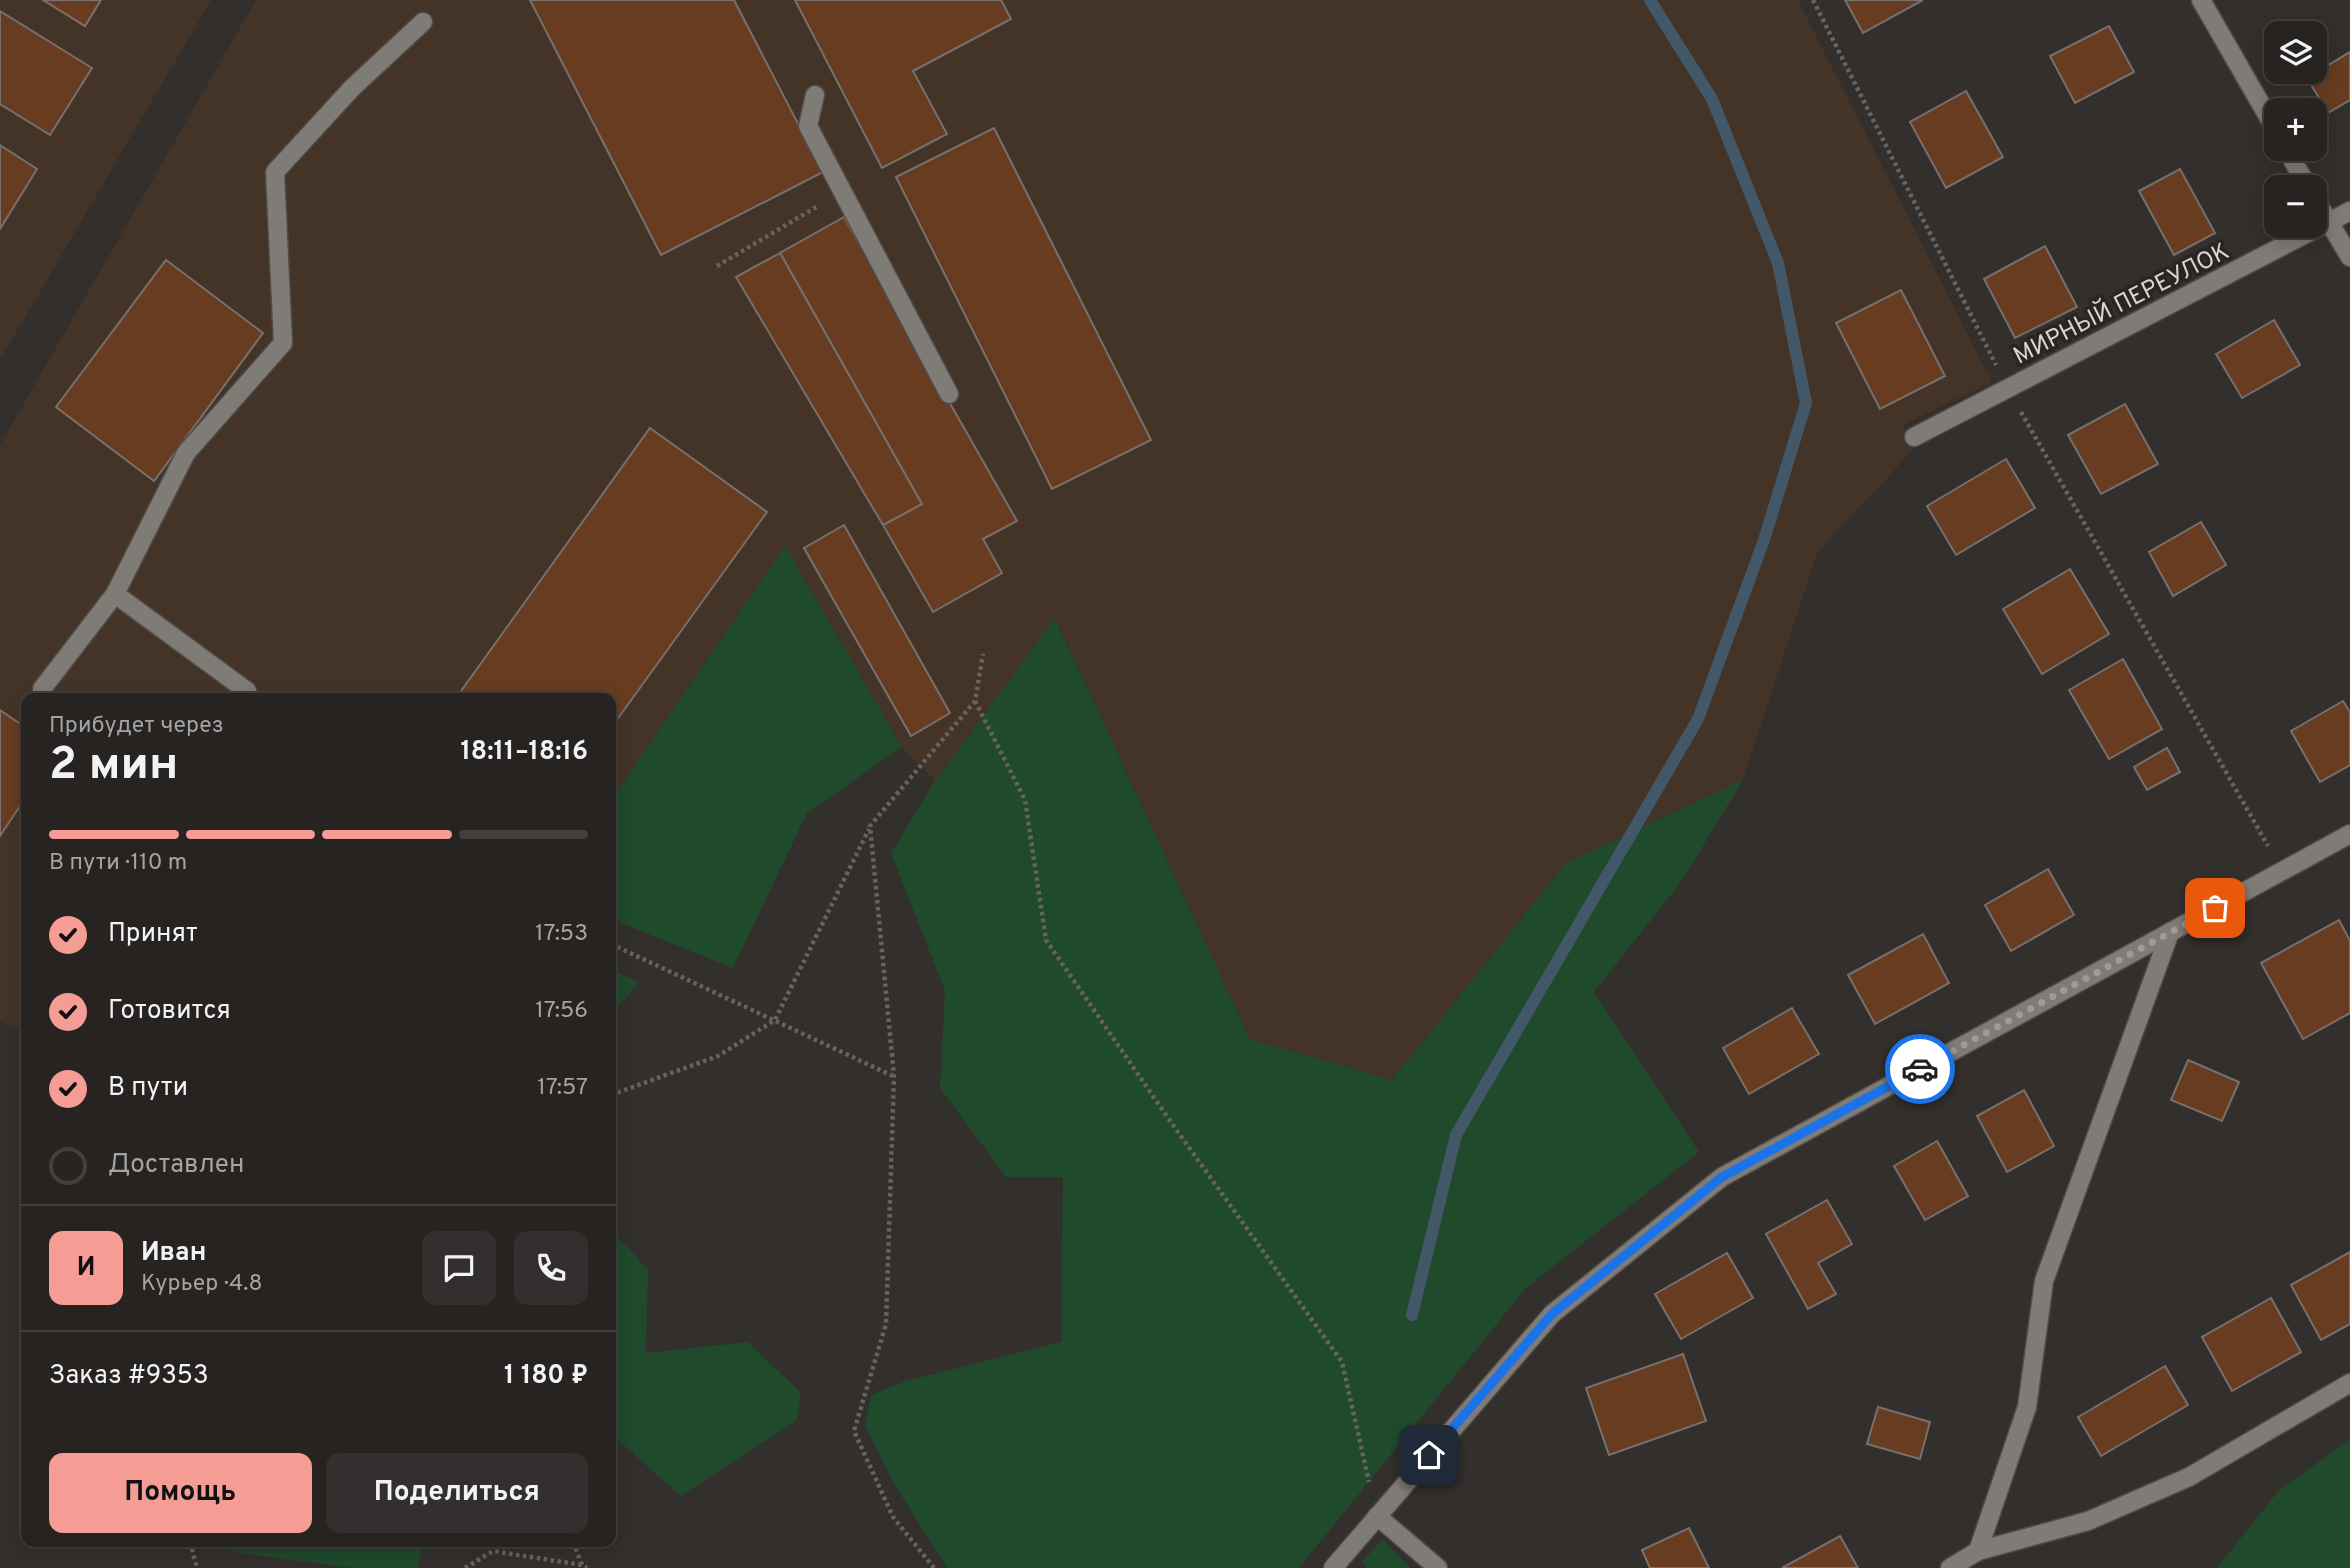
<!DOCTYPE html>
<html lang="ru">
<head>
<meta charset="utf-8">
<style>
	body { margin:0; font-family:Overpass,sans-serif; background:#322f2e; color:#f1f3f6; height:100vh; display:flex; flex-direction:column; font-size:26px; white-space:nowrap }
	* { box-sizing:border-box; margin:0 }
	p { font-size:23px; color:#a4a4a5 }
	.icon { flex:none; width:38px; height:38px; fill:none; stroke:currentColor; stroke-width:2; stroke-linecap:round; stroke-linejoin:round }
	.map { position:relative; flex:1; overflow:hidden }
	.side { position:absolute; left:21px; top:693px; width:595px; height:854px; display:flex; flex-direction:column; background:#262321; border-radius:14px; box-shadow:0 4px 18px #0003,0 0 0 2px #42403f }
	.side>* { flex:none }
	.controls { position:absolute; left:2264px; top:21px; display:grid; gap:14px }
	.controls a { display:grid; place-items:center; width:63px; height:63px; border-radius:14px; background:#262321; box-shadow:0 4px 18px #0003,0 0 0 2px #42403f; font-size:35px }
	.pin { position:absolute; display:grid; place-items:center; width:60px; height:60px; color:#fff; margin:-30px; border-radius:14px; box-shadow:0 4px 10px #0006 }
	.courier { position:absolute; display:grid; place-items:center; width:70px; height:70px; margin:-35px; border:5px solid #1a73e8; border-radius:50%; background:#fff; color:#222; box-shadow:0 2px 9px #0007 }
	.summary em { font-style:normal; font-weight:700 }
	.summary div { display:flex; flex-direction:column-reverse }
	.summary { display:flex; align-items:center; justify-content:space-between; height:119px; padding:0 28px }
	h1 { font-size:46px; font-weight:700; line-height:52px }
	.bar { display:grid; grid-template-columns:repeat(4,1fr); gap:10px 7px; align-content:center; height:84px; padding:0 28px }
	.bar i { height:9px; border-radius:5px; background:#42403f }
	.bar .current { background:#f59c95 }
	.bar p { grid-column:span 4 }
	.line { display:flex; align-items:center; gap:18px; padding:0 28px; border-top:2px solid #42403f }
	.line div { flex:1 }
	.round { display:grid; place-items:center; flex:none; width:74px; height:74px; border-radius:14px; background:#322f2e }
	ol { padding:0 28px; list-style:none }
	li { display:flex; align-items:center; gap:21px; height:77px }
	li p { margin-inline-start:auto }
	li .icon { padding:7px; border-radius:50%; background:#f59c95; color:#111; stroke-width:4 }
	li:last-child { color:#a4a4a5 }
	li i { width:38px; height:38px; border:4px solid #42403f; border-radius:50% }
	.primary-button { display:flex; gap:14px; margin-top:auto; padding:14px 28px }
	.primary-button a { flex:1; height:80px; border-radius:14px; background:#f59c95; color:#111; font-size:28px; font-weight:700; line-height:80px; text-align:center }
	.primary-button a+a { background:#322f2e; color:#f1f3f6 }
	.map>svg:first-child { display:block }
	.industrial { fill:#433427 }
	.green { fill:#1f4a2c }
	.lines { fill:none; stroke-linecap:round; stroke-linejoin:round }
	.stream { stroke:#425868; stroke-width:12 }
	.building { fill:#673c21; stroke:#76706e; stroke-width:2 }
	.minor-casing { stroke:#4f4c49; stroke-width:21 }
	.path { stroke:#666360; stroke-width:4.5; stroke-dasharray:3.5 3.5; stroke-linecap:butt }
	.minor { stroke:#7f7b77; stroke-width:18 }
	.done { stroke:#9e9b98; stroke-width:7; stroke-dasharray:0 12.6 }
	.route { stroke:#1a73e8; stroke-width:9 }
	.labels { text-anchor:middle; stroke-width:7; stroke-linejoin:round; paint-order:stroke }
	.street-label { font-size:24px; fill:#d7d5d2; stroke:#292522 }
</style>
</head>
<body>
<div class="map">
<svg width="2350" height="1568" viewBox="0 0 2350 1568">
	<rect width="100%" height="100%" fill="#332f2c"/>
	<!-- industrial -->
	<g class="industrial">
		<polygon points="0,0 211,0 0,360"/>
		<polygon points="256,0 1798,0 1992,382 1903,425 1912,451 1817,553 1743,780 1566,863 1392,1080 1250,1039 1056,619 935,781 902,747 785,547 611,800 611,698 26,698 26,1034 0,1020 0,445"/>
	</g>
	<!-- green -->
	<g class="green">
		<polygon points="785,546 902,747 807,813 733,968 611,919 611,800"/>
		<polygon points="1055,618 1250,1039 1392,1080 1566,863 1743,780 1681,882 1594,992 1699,1152 1526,1288 1299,1568 947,1568 897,1489 865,1425 871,1395 906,1381 1061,1342 1063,1177 1006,1177 940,1088 945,991 891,853 935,781"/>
		<polygon points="611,969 639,983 611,1015"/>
		<polygon points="611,1229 648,1270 646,1353 748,1342 801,1393 797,1420 681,1496 611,1434"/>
		<polygon points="2350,1440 2350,1568 2217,1568 2280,1489"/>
		<polygon points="1382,1539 1411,1568 1368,1568 1362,1562"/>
		<polygon points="233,1542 425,1542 417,1568 354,1568 232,1552"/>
	</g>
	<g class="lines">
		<!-- stream -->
		<polyline class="stream" points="1412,1315 1456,1135 1698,719 1764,540 1806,403 1778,263 1712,99 1650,0"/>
	</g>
	<!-- building -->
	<g class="building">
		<polygon points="43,0 101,0 85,26"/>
		<polygon points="530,0 734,0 823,172 661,255"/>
		<polygon points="795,0 1001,0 1011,19 913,71 947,134 882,168"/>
		<polygon points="1845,0 1923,0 1863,33"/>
		<polygon points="0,11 92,68 50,135 0,104"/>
		<polygon points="2109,26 2134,72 2075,103 2050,56"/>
		<polygon points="2350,52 2350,100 2328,113 2307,78"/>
		<polygon points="1966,91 2003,157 1946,188 1910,122"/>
		<polygon points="994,128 1151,440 1052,489 896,177"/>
		<polygon points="0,145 37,169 0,229"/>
		<polygon points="2180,169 2215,233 2174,255 2139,191"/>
		<polygon points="844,217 1017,521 983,539 1002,573 933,612 883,525 922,504 780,253"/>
		<polygon points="2045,246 2077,307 2015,338 1984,279"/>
		<polygon points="780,253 922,504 883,525 736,277"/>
		<polygon points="166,260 263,333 154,481 56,407"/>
		<polygon points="1901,290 1945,376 1880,409 1836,323"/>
		<polygon points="2274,320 2300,365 2242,398 2216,354"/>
		<polygon points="2125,404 2158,464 2101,494 2068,435"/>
		<polygon points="650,428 767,512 611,728 611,698 456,698"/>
		<polygon points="2006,459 2035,508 1956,555 1927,506"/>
		<polygon points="2201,522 2226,565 2173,596 2149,552"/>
		<polygon points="844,525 950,713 911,736 804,548"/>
		<polygon points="2070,569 2109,634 2042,674 2003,609"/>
		<polygon points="2123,659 2162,729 2109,759 2069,690"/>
		<polygon points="2343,701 2350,712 2350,765 2320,782 2291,731"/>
		<polygon points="0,710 26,728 26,797 0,836"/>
		<polygon points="2167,748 2180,772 2147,790 2134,767"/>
		<polygon points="2048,869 2074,915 2011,951 1985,905"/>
		<polygon points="2339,920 2350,941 2350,1013 2303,1039 2261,963"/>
		<polygon points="1923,934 1949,983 1875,1024 1848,975"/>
		<polygon points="1792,1008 1819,1054 1749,1094 1723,1048"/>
		<polygon points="2188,1060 2239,1082 2222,1121 2171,1100"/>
		<polygon points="2024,1090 2054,1146 2007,1172 1977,1116"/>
		<polygon points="1937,1141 1968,1196 1925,1220 1894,1166"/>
		<polygon points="1827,1200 1852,1244 1818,1263 1836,1294 1808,1309 1766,1234"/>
		<polygon points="2350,1252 2350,1324 2321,1340 2291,1285"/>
		<polygon points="1727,1253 1753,1298 1681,1339 1655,1294"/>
		<polygon points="2271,1298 2301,1352 2232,1391 2202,1337"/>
		<polygon points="1683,1354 1706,1421 1609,1455 1586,1388"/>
		<polygon points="2165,1366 2188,1405 2101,1456 2078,1417"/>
		<polygon points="1878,1407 1930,1422 1920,1459 1867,1444"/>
		<polygon points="1689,1528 1709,1568 1650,1568 1642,1550"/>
		<polygon points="1840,1536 1858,1568 1782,1568"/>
	</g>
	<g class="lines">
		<!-- minor casing -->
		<g class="minor-casing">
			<g id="minor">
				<polyline points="2201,0 2277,132"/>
				<polyline points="815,95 808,126 949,394"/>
				<polyline points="2286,149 2308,187"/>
				<polyline points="2315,199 2350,257"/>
				<polyline points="1914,437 2350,211"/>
				<polyline points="115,594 247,691"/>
				<polyline points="42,689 115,594 186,453 283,343 275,172 352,88 423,22"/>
				<polyline points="1377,1516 1438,1568"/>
				<polyline points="1978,1551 2027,1407 2044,1281 2170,932"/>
				<polyline points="1333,1568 1552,1314 1722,1177 2350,834"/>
				<polyline points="1950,1568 1978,1551 2088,1521 2189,1477 2350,1383"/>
			</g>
		</g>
		<!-- path -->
		<g class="path">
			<polyline points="1813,0 1996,365"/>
			<polyline points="717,266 818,206"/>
			<polyline points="2021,412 2268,846"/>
			<polyline points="975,701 1025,800 1046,940 1168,1118 1342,1362 1369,1482"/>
			<polyline points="611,944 893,1076"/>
			<polyline points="611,1095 718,1056 775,1020 869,829"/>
			<polyline points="190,1542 197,1568"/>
			<polyline points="573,1542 582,1565 587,1568"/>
			<polyline points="465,1568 493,1551 582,1565"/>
			<polyline points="934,1568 893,1517 854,1431 886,1324 894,1076 870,826 975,701 983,654"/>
		</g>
		<!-- minor -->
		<use href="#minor" class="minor"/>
	</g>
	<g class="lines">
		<!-- done -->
		<polyline class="done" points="1920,1069 2215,908"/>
		<!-- route -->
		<polyline class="route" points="1429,1455 1552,1314 1722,1177 1920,1069"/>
	</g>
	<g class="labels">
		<!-- street labels -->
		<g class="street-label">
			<text transform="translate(2121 303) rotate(-27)" y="8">МИРНЫЙ ПЕРЕУЛОК</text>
		</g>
	</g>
</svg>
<div class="controls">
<a><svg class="icon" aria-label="layers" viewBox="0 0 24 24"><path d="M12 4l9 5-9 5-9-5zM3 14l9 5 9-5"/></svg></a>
<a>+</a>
<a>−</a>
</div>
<div class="pin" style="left:2215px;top:908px;background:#ea580c"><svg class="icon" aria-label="bag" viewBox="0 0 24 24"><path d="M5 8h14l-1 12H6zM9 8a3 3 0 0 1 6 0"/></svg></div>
<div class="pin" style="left:1429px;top:1455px;background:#1f2937"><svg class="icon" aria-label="home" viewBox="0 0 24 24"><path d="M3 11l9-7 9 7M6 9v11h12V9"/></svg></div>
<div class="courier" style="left:1920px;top:1069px"><svg class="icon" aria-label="car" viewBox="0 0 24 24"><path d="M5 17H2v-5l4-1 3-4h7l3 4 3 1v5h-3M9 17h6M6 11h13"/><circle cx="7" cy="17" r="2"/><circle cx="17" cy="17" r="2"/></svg></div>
<section class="side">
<div class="summary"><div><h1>2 мин</h1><p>Прибудет через</p></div><em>18:11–18:16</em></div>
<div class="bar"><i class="current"></i><i class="current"></i><i class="current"></i><i></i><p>В пути · 110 m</p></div>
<ol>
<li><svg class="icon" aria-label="check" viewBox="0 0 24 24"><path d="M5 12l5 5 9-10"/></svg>Принят<p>17:53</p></li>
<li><svg class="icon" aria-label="check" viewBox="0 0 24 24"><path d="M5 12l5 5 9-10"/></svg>Готовится<p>17:56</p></li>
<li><svg class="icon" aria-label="check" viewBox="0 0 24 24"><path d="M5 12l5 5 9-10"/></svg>В пути<p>17:57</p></li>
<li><i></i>Доставлен</li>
</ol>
<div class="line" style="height:126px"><b class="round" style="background:#f59c95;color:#111">И</b><div><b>Иван</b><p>Курьер · 4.8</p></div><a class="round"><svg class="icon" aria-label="chat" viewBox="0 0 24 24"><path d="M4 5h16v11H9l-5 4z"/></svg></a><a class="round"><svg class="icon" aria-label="phone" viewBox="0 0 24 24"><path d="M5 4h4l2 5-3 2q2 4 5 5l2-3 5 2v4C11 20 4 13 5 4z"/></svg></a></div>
<div class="line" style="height:91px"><div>Заказ #9353</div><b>1 180 ₽</b></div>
<div class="primary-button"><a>Помощь</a><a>Поделиться</a></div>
</section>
</div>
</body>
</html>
